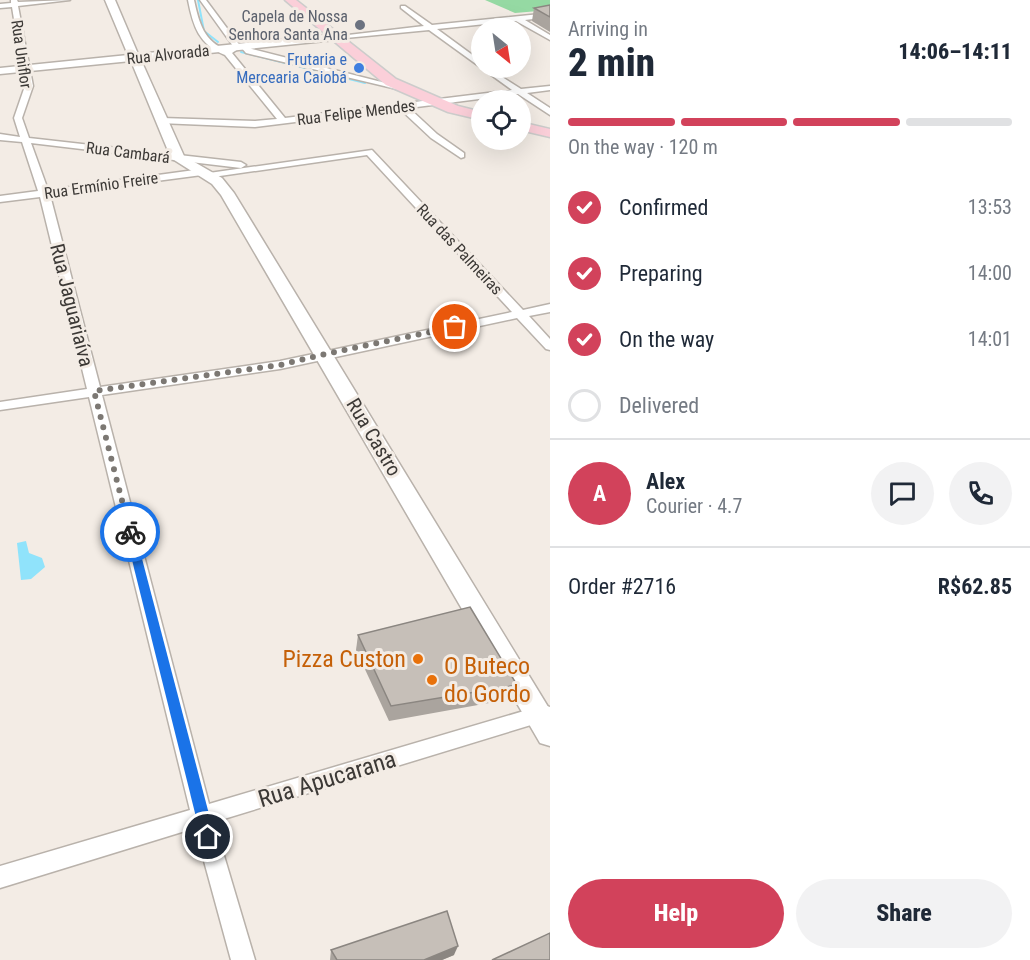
<!DOCTYPE html>
<html lang="en">
<head>
<meta charset="utf-8">
<style>
	body { margin:0; font-family:"Roboto Condensed",sans-serif; background:#f2f2f3; color:#1f2937; height:100vh; display:flex; flex-direction:column; font-size:22px; white-space:nowrap }
	* { box-sizing:border-box; margin:0 }
	p { font-size:20px; color:#747a83 }
	.icon { flex:none; width:33px; height:33px; fill:none; stroke:currentColor; stroke-width:2; stroke-linecap:round; stroke-linejoin:round }
	.map { position:relative; flex:1; overflow:hidden }
	.side { display:flex; flex-direction:column; background:#fff; width:480px }
	.side>* { flex:none }
	.needle { width:39px; rotate:150deg }
	.fabs { position:absolute; left:471px; top:18px; display:grid; gap:12px }
	.fabs a { display:grid; place-items:center; width:60px; height:60px; border-radius:50%; background:#fff; box-shadow:0 6px 24px #0002; font-size:30px }
	.pin { position:absolute; display:grid; place-items:center; width:51px; height:51px; color:#fff; margin:-26px; border:3px solid #fff; border-radius:50%; box-shadow:0 2px 6px #0007 }
	.courier { position:absolute; display:grid; place-items:center; width:60px; height:60px; margin:-30px; border:4px solid #1a73e8; border-radius:50%; background:#fff; color:#222; box-shadow:0 2px 8px #0007 }
	.head em { font-style:normal; font-weight:800 }
	.head div { display:flex; flex-direction:column-reverse }
	.head { display:flex; align-items:center; justify-content:space-between; height:102px; padding:0 18px }
	h1 { font-size:39px; font-weight:800; line-height:45px }
	.bar { display:grid; grid-template-columns:repeat(4,1fr); gap:9px 6px; align-content:center; height:72px; padding:0 18px }
	.bar i { height:8px; border-radius:4px; background:#e0e1e3 }
	.bar .selected { background:#d2425b }
	.bar p { grid-column:span 4 }
	.line { display:flex; align-items:center; gap:15px; padding:0 18px; border-top:2px solid #e0e1e3 }
	.line div { flex:1 }
	.round { display:grid; place-items:center; flex:none; width:63px; height:63px; border-radius:32px; background:#f2f2f3 }
	ol { padding:0 18px; list-style:none }
	li { display:flex; align-items:center; gap:18px; height:66px }
	li p { margin-inline-start:auto }
	li .icon { padding:6px; border-radius:50%; background:#d2425b; color:#fff; stroke-width:4 }
	li:last-child { color:#747a83 }
	li i { width:33px; height:33px; border:3px solid #e0e1e3; border-radius:50% }
	.action { display:flex; gap:12px; margin-top:auto; padding:12px 18px }
	.action a { flex:1; height:69px; border-radius:36px; background:#d2425b; color:#fff; font-size:24px; font-weight:800; line-height:69px; text-align:center }
	.action a+a { background:#f2f2f3; color:#1f2937 }
	main { display:flex; flex:1; min-height:0 }
	.map>svg:first-child { display:block }
	.green { fill:#95d9a3 }
	.water { fill:#90e3fb }
	.lines { fill:none; stroke-linecap:round; stroke-linejoin:round }
	.stream { stroke:#90e3fb; stroke-width:2 }
	.street-casing { stroke:#b9b2ab; stroke-width:3 }
	.secondary-casing { stroke:#b9b2ab; stroke-width:3 }
	.primary-casing { stroke:#cccccb; stroke-width:3 }
	.street { fill:#fff; fill-rule:evenodd }
	.secondary { fill:#fff; fill-rule:evenodd }
	.primary { fill:#fbcfd9; fill-rule:evenodd }
	.wall { fill:#aaa49e }
	.shaded-wall { fill:#8b8681 }
	.building { fill:#c6bfb8; stroke:#8b8681; stroke-width:1.5 }
	.route { fill:#1a73e8 }
	.done { stroke:#7c7873; stroke-width:6; stroke-dasharray:0 10.8 }
	.worship-dot { fill:#6b7280; stroke:#f3ece5; stroke-width:2 }
	.shop-dot { fill:#3f7fe0; stroke:#f3ece5; stroke-width:2 }
	.food-dot { fill:#e8710a; stroke:#f3ece5; stroke-width:2 }
	.labels { text-anchor:middle; stroke-width:6; stroke-linejoin:round; paint-order:stroke }
	.far-worship-label { font-size:16px; fill:#5b616d; stroke:#f3ece5; text-anchor:end }
	.far-street-label { font-size:16px; fill:#3c3936; stroke:#f3ece5 }
	.far-shop-label { font-size:16px; fill:#366cbe; stroke:#f3ece5; text-anchor:end }
	.street-label { font-size:20px; fill:#3c3936; stroke:#f3ece5 }
	.near-food-label { font-size:24px; fill:#c56008; stroke:#f3ece5; text-anchor:end }
	.near-street-label { font-size:24px; fill:#3c3936; stroke:#f3ece5 }
</style>
</head>
<body>
<main>
<div class="map">
<svg width="550" height="960" viewBox="0 0 550 960">
	<rect width="100%" height="100%" fill="#f3ece5"/>
	<!-- green -->
	<polygon class="green" points="485,0 550,0 550,10 515,13"/>
	<!-- water -->
	<polygon class="water" points="26,541 29,553 42,558 45,567 31,579 21,580 17,543"/>
	<g class="lines">
		<!-- stream -->
		<g class="stream">
			<polyline points="198,0 204,31 218,42"/>
			<polyline points="241,52 365,83"/>
		</g>
		<!-- street casing -->
		<g class="street-casing">
			<g id="street">
				<polygon points="11,0 17,0 18,2 70,0 18,6 33,86 22,118 29,138 241,162 246,165 241,168 31,143 48,190 202,169 207,172 202,175 50,195 100,387 280,361 512,312 367,155 206,178 204,176 209,173 372,150 523,310 550,304 550,312 529,316 550,339 550,350 546,349 517,318 280,369 102,395 209,804 544,705 550,707 550,719 544,721 214,822 255,960 231,960 195,828 0,888 0,866 190,810 89,397 0,410 0,402 87,389 40,197 0,202 0,196 38,191 22,142 0,140 0,134 20,137 14,118 25,86 12,7 0,8 0,4 11,3"/>
				<path d="M 188,0 L 194,0 C 199,23 204,42 227,50 L 233,46 L 200,0 L 206,0 L 241,47 L 232,53 L 285,118 L 512,90 L 429,30 L 335,39 L 331,37 L 424,26 L 401,8 L 401,6 L 405,6 L 432,25 L 550,13 L 550,17 L 525,20 L 550,35 L 550,40 L 516,21 L 437,29 L 482,62 L 482,68 L 488,68 L 521,89 L 550,86 L 550,90 L 527,93 L 550,108 L 550,115 L 518,94 L 409,108 L 437,134 L 464,153 L 464,157 L 461,158 L 431,138 L 400,109 L 255,127 L 159,123 L 158,121 L 162,118 L 255,121 L 277,119 L 225,55 C 199,45 193,26 188,0 Z"/>
				<polygon points="244,44 252,49 405,88 401,90 246,53 240,46"/>
			</g>
		</g>
		<!-- secondary casing -->
		<g class="secondary-casing">
			<polygon id="secondary" points="105,0 115,0 138,54 335,34 340,37 335,40 141,60 184,156 222,178 234,193 550,710 550,746 540,743 221,195 212,184 171,158 131,61 0,74 0,68 128,55"/>
		</g>
		<!-- primary casing -->
		<g class="primary-casing">
			<g id="primary">
				<polygon points="285,0 296,0 396,79 458,106 482,112 482,120 448,112 386,85"/>
				<polygon points="520,122 550,129 550,137 520,130"/>
			</g>
		</g>
		<!-- street -->
		<use href="#street" class="street"/>
		<!-- secondary -->
		<use href="#secondary" class="secondary"/>
		<!-- primary -->
		<use href="#primary" class="primary"/>
	</g>
	<!-- wall -->
	<g class="wall">
		<polygon points="550,5 550,32 532,21 534,8"/>
		<polygon points="358,635 517,685 512,699 389,721 356,650"/>
		<polygon points="331,950 454,955 442,960 330,960"/>
	</g>
	<!-- shaded-wall -->
	<polygon class="shaded-wall" points="458,946 454,955 442,960 424,960"/>
	<!-- building -->
	<g class="building">
		<polygon points="550,5 550,17 534,8"/>
		<polygon points="470,607 517,685 391,706 358,635"/>
		<polygon points="447,911 458,946 424,960 337,960 331,950"/>
		<polygon points="550,933 550,960 492,960"/>
	</g>
	<!-- route -->
	<polygon class="route" points="130,529 135,532 215,837 213,842 208,844 203,842 201,837 125,532"/>
	<g class="lines">
		<!-- done -->
		<polyline class="done" points="130,532 94,391 280,365 325,354 455,327"/>
	</g>
	<!-- markers -->
	<circle class="worship-dot" cx="360" cy="25" r="6"/>
	<circle class="shop-dot" cx="359" cy="68" r="6"/>
	<g class="food-dot">
		<circle cx="418" cy="659" r="6"/>
		<circle cx="432" cy="680" r="6"/>
	</g>
	<g class="labels">
		<!-- far-worship labels -->
		<g class="far-worship-label">
			<text x="348" y="22">Capela de Nossa<tspan x="348" dy="18">Senhora Santa Ana</tspan></text>
		</g>
		<!-- far-street labels -->
		<g class="far-street-label">
			<text transform="translate(22 54) rotate(82)" y="6">Rua Uniflor</text>
			<text transform="translate(168 54) rotate(-6)" y="6">Rua Alvorada</text>
			<text transform="translate(356 112) rotate(-7)" y="6">Rua Felipe Mendes</text>
			<text transform="translate(128 152) rotate(7)" y="6">Rua Cambará</text>
			<text transform="translate(101 185) rotate(-8)" y="6">Rua Ermínio Freire</text>
			<text transform="translate(460 249) rotate(47)" y="6">Rua das Palmeiras</text>
		</g>
		<!-- far-shop labels -->
		<g class="far-shop-label">
			<text x="347" y="65">Frutaria e<tspan x="347" dy="18">Mercearia Caiobá</tspan></text>
		</g>
		<!-- street labels -->
		<g class="street-label">
			<text transform="translate(72 305) rotate(76)" y="7">Rua Jaguariaíva</text>
			<text transform="translate(374 437) rotate(59)" y="7">Rua Castro</text>
		</g>
		<!-- near-food labels -->
		<g class="near-food-label">
			<text x="406" y="667">Pizza Custon</text>
			<text x="444" y="674" text-anchor="start">O Buteco<tspan x="444" dy="28">do Gordo</tspan></text>
		</g>
		<!-- near-street labels -->
		<g class="near-street-label">
			<text transform="translate(327 779) rotate(-17)" y="8">Rua Apucarana</text>
		</g>
	</g>
</svg>
<div class="fabs">
<a><svg class="needle" viewBox="-14 -14 28 28"><path d="M0-13l5 13h-10z" fill="#e53935"/><path d="M0 13l5-13h-10z" fill="#747a83"/></svg></a>
<a><svg class="icon" aria-label="locate" viewBox="0 0 24 24"><circle cx="12" cy="12" r="6"/><path d="M12 2v4M12 18v4M2 12h4M18 12h4"/></svg></a>
</div>
<div class="pin" style="left:455px;top:327px;background:#ea580c"><svg class="icon" aria-label="bag" viewBox="0 0 24 24"><path d="M5 8h14l-1 12H6zM9 8a3 3 0 0 1 6 0"/></svg></div>
<div class="pin" style="left:208px;top:837px;background:#1f2937"><svg class="icon" aria-label="home" viewBox="0 0 24 24"><path d="M3 11l9-7 9 7M6 9v11h12V9"/></svg></div>
<div class="courier" style="left:130px;top:532px"><svg class="icon" aria-label="bike" viewBox="0 0 24 24"><circle cx="6" cy="16" r="4"/><circle cx="18" cy="16" r="4"/><path d="M6 16l4-8h5l3 8M10 8l3 8H6M13 5h3"/></svg></div>
</div>
<section class="side">
<div class="head"><div><h1>2 min</h1><p>Arriving in</p></div><em>14:06–14:11</em></div>
<div class="bar"><i class="selected"></i><i class="selected"></i><i class="selected"></i><i></i><p>On the way · 120 m</p></div>
<ol>
<li><svg class="icon" aria-label="check" viewBox="0 0 24 24"><path d="M5 12l5 5 9-10"/></svg>Confirmed<p>13:53</p></li>
<li><svg class="icon" aria-label="check" viewBox="0 0 24 24"><path d="M5 12l5 5 9-10"/></svg>Preparing<p>14:00</p></li>
<li><svg class="icon" aria-label="check" viewBox="0 0 24 24"><path d="M5 12l5 5 9-10"/></svg>On the way<p>14:01</p></li>
<li><i></i>Delivered</li>
</ol>
<div class="line" style="height:108px"><b class="round" style="background:#d2425b;color:#fff">A</b><div><b>Alex</b><p>Courier · 4.7</p></div><a class="round"><svg class="icon" aria-label="chat" viewBox="0 0 24 24"><path d="M4 5h16v11H9l-5 4z"/></svg></a><a class="round"><svg class="icon" aria-label="phone" viewBox="0 0 24 24"><path d="M5 4h4l2 5-3 2q2 4 5 5l2-3 5 2v4C11 20 4 13 5 4z"/></svg></a></div>
<div class="line" style="height:78px"><div>Order #2716</div><b>R$62.85</b></div>
<div class="action"><a>Help</a><a>Share</a></div>
</section>
</main>
</body>
</html>
